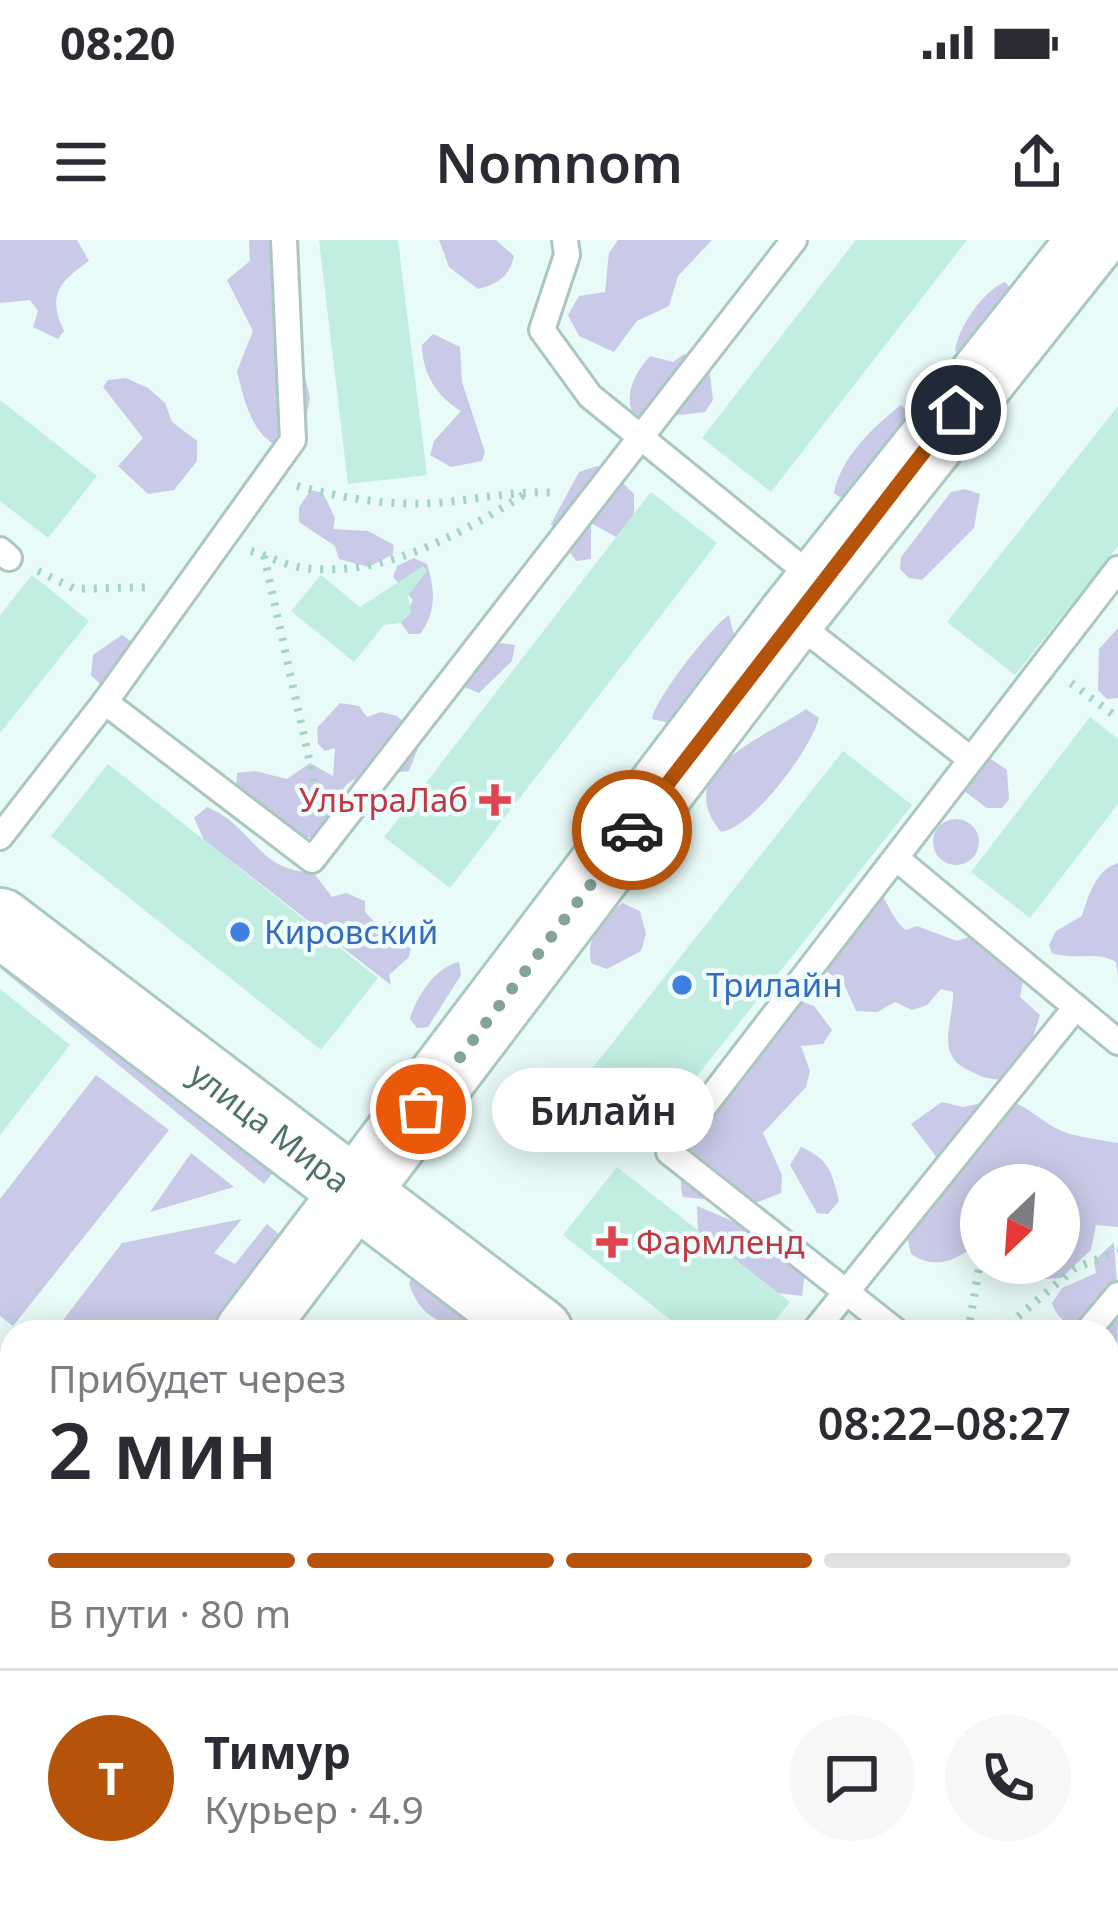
<!DOCTYPE html>
<html lang="ru">
<head>
<meta charset="utf-8">
<style>
	body { margin:0; font-family:"Noto Sans",sans-serif; background:#f7f7f7; color:#2b2b33; height:100vh; display:flex; flex-direction:column; font-size:45px; white-space:nowrap }
	* { box-sizing:border-box; margin:0 }
	p { font-size:39px; color:#7c7c81 }
	.icon { flex:none; width:66px; height:66px; fill:none; stroke:currentColor; stroke-width:2; stroke-linecap:round; stroke-linejoin:round }
	.map { position:relative; flex:1; overflow:hidden }
	.details { position:absolute; left:0px; top:1080px; width:1119px; height:588px; display:flex; flex-direction:column; background:#fff; border-radius:36px 36px 0 0; box-shadow:0 6px 30px #0003 }
	.details>* { flex:none }
	.needle { width:78px; rotate:205deg }
	.tools { position:absolute; left:960px; top:924px; display:grid; gap:24px }
	.tools a { display:grid; place-items:center; width:120px; height:120px; border-radius:50%; background:#fff; box-shadow:0 6px 30px #0003; font-size:60px }
	.pin { position:absolute; display:grid; place-items:center; width:102px; height:102px; color:#fff; margin:-51px; border:6px solid #fff; border-radius:50%; box-shadow:0 3px 12px #0007 }
	.courier { position:absolute; display:grid; place-items:center; width:120px; height:120px; margin:-60px; border:9px solid #b45309; border-radius:50%; background:#fff; color:#222; box-shadow:0 3px 15px #0007 }
	.bubble { position:absolute; height:84px; border-radius:42px; background:#fff; box-shadow:0 6px 30px #0003; font-size:39px; font-weight:600; line-height:84px; text-align:center }
	.overview em { font-style:normal; font-weight:600 }
	.overview div { display:flex; flex-direction:column-reverse }
	.overview { display:flex; align-items:center; justify-content:space-between; height:204px; padding:0 48px }
	h1 { font-size:78px; font-weight:600; line-height:90px }
	.bar { display:grid; grid-template-columns:repeat(4,1fr); gap:18px 12px; align-content:center; height:144px; padding:0 48px }
	.bar i { height:15px; border-radius:9px; background:#e1e1e2 }
	.bar .on { background:#b45309 }
	.bar p { grid-column:span 4 }
	.line { display:flex; align-items:center; gap:30px; padding:0 48px; border-top:3px solid #e1e1e2 }
	.line div { flex:1 }
	.round { display:grid; place-items:center; flex:none; width:126px; height:126px; border-radius:63px; background:#f7f7f7 }
	.status { display:flex; justify-content:space-between; align-items:center; height:84px; padding:0 60px; background:#fff; direction:ltr }
	.status svg { height:33px; fill:currentColor }
	header { display:flex; justify-content:space-between; align-items:center; height:156px; padding:0 48px; background:#fff; font-size:54px; font-weight:600 }
	.map>svg:first-child { display:block }
	.green { fill:#c8cae7 }
	.building { fill:#c2eee2 }
	.lines { fill:none; stroke-linecap:round; stroke-linejoin:round }
	.lane-casing { stroke:#aac7c0; stroke-width:30 }
	.secondary-casing { stroke:#a8cac1; stroke-width:72 }
	.path { stroke:#a5d3c6; stroke-width:8; stroke-dasharray:3 9; stroke-linecap:butt }
	.lane { stroke:#fff; stroke-width:24 }
	.secondary { stroke:#fff; stroke-width:66 }
	.done { stroke:#84a39a; stroke-width:12; stroke-dasharray:0 21.6 }
	.route { stroke:#b45309; stroke-width:15 }
	.health-dot { fill:#e0444e; stroke:#effdfc; stroke-width:4.5 }
	.shop-dot { fill:#3f7fe0; stroke:#effdfc; stroke-width:4.5 }
	.labels { text-anchor:middle; stroke-width:9; stroke-linejoin:round; paint-order:stroke }
	.health-label { font-size:33px; fill:#be3a42; stroke:#effdfc; text-anchor:end }
	.shop-label { font-size:33px; fill:#366cbe; stroke:#effdfc; text-anchor:start }
	.street-label { font-size:33px; fill:#4e7367; stroke:#effdfc }
</style>
</head>
<body>
<div class="status"><b>08:20</b><svg viewBox="0 0 49 12"><path d="M0 12V9h3v3zM5 12V6h3v6zM10 12V3h3v9zM15 12V0h3v12zM26 1h20v11H26zM47 4h2v5h-2z"/></svg></div>
<header><svg class="icon" aria-label="menu" viewBox="0 0 24 24"><path d="M4 6h16M4 12h16M4 18h16"/></svg>Nomnom<svg class="icon" aria-label="share" viewBox="0 0 24 24"><path d="M12 15V3M7 8l5-5 5 5M5 13v7h14v-7"/></svg></header>
<div class="map">
<svg width="1118" height="1668" viewBox="0 0 1118 1668">
	<rect width="100%" height="100%" fill="#e8fbf9"/>
	<!-- green -->
	<g class="green">
		<path d="M 0,0 L 77,0 L 89,21 C 61,41 46,54 64,91 L 58,99 L 33,87 L 38,71 L 30,60 L 0,63 Z"/>
		<path d="M 249,0 L 298,0 L 299,111 L 310,158 L 306,177 L 276,205 C 251,193 243,156 237,131 L 253,91 L 227,40 L 250,21 Z"/>
		<path d="M 439,0 L 496,0 L 514,16 C 509,37 498,44 478,49 L 449,27 Z"/>
		<polygon points="618,0 712,0 678,36 669,66 637,81 614,112 579,96 568,75 579,56 605,52 609,13"/>
		<path d="M 1005,42 L 1012,50 L 965,117 L 955,111 C 958,87 983,51 1005,42 Z"/>
		<path d="M 433,94 L 460,107 L 462,142 L 485,212 L 482,221 L 451,227 L 430,215 L 434,201 L 461,171 C 437,157 422,133 422,105 Z"/>
		<path d="M 684,114 L 709,128 L 713,160 L 705,172 L 637,180 C 621,159 634,134 650,116 L 673,122 Z"/>
		<polygon points="126,138 148,148 165,163 172,182 197,201 197,221 174,250 148,254 118,226 143,198 103,147 108,140"/>
		<path d="M 901,165 L 918,182 L 847,262 L 834,253 C 840,218 874,186 901,165 Z"/>
		<polygon points="597,226 612,232 634,254 634,274 616,297 591,283 591,319 576,321 551,284 579,232"/>
		<polygon points="965,249 980,254 974,288 922,340 909,338 900,329 901,317 951,252"/>
		<polygon points="311,250 323,253 335,278 333,289 368,291 394,305 393,314 369,327 339,319 335,306 299,282 299,267"/>
		<path d="M 414,318 L 427,324 C 435,349 437,372 420,394 L 409,394 L 401,383 L 413,360 L 393,337 L 397,326 Z"/>
		<path d="M 729,375 L 734,395 L 709,428 L 695,464 L 678,485 L 652,479 C 655,459 712,386 729,375 Z"/>
		<polygon points="1118,388 1118,458 1107,459 1098,450 1099,409"/>
		<polygon points="122,395 133,403 104,448 91,435 93,415"/>
		<polygon points="500,403 515,405 512,421 479,453 460,445"/>
		<path d="M 340,463 L 359,466 L 367,477 L 381,472 L 397,476 L 422,498 L 409,531 C 394,533 374,532 360,537 C 312,555 361,614 277,593 L 275,576 L 236,550 L 237,533 L 255,531 L 287,539 L 310,523 L 333,536 L 335,508 L 325,511 L 318,504 L 317,488 Z"/>
		<path d="M 806,469 L 819,478 C 811,509 753,588 721,592 C 670,530 763,499 806,469 Z"/>
		<polygon points="982,513 1007,530 1009,559 1002,568 987,568 964,551 965,534"/>
		<path d="M 207,567 C 252,585 259,633 313,632 L 332,657 L 346,653 L 365,661 L 365,672 L 380,688 L 391,681 L 412,704 L 409,717 L 389,735 L 391,745 L 204,600 L 194,578 Z"/>
		<circle cx="956" cy="602" r="23"/>
		<path d="M 1118,623 L 1118,737 L 1116,722 C 1096,710 1074,721 1052,713 L 1049,705 L 1056,691 L 1082,676 C 1088,657 1096,629 1118,623 Z"/>
		<path d="M 874,647 C 890,661 890,678 906,690 L 917,686 L 957,701 L 977,694 L 1024,735 L 1020,757 L 1040,775 L 1032,800 L 1006,839 C 990,841 982,837 968,830 C 934,814 954,782 953,752 L 941,749 L 927,765 L 912,770 L 895,762 L 877,772 L 856,771 L 844,744 L 815,723 Z"/>
		<path d="M 622,663 L 640,671 L 646,694 L 641,711 L 607,729 L 591,723 C 586,694 601,680 622,663 Z"/>
		<polygon points="0,711 274,931 264,944 0,728"/>
		<path d="M 459,722 L 461,735 L 428,787 L 417,788 L 410,779 C 416,757 435,727 459,722 Z"/>
		<path d="M 789,757 L 814,766 L 832,790 L 823,804 L 801,806 L 810,831 L 806,847 L 763,893 L 782,935 L 781,953 L 753,964 L 683,957 C 666,900 756,803 789,757 Z"/>
		<polygon points="96,835 169,890 13,1086 0,1076 0,959"/>
		<path d="M 1001,859 C 1029,863 1044,887 1070,894 C 1082,897 1106,901 1118,903 L 1118,987 L 1096,985 L 1091,1010 L 1061,1038 L 1044,1039 L 1029,1023 L 1059,1023 L 1059,945 L 981,945 L 976,1006 C 953,1021 935,1030 911,1014 L 903,979 L 945,928 L 911,884 L 942,862 L 963,867 Z"/>
		<path d="M 801,907 C 829,919 832,932 839,961 L 828,974 L 817,973 L 790,925 Z"/>
		<polygon points="191,913 234,947 150,972"/>
		<polygon points="697,966 749,988 805,1032 802,1056 778,1053 698,991"/>
		<polygon points="242,979 214,1013 235,1024 267,984 280,995 219,1074 216,1092 155,1092 160,1080 150,1092 54,1092 122,1003"/>
		<path d="M 1114,1002 L 1118,1057 L 1109,1065 L 1118,1080 L 1117,1104 L 1107,1104 L 1107,1092 C 1086,1092 1058,1086 1052,1063 L 1062,1048 L 1096,1033 L 1094,1021 Z"/>
		<path d="M 418,1030 L 510,1092 C 469,1092 422,1090 409,1043 Z"/>
		<polygon points="258,1656 356,1656 359,1668 252,1668"/>
	</g>
	<!-- building -->
	<g class="building">
		<polygon points="319,0 398,0 427,235 348,244"/>
		<polygon points="856,0 967,0 771,252 702,198"/>
		<polygon points="0,160 97,236 48,298 0,261"/>
		<polygon points="1118,166 1118,306 1015,435 947,382"/>
		<polygon points="651,252 717,303 450,648 384,597"/>
		<polygon points="423,326 427,331 408,356 411,373 401,383 384,385 354,422 291,371 321,335 360,367"/>
		<polygon points="32,335 89,381 0,493 0,375"/>
		<polygon points="1090,477 1118,499 1118,564 1030,678 971,632"/>
		<polygon points="843,511 912,565 640,908 572,854"/>
		<polygon points="108,524 378,738 321,810 51,596"/>
		<polygon points="0,749 70,805 0,895"/>
		<polygon points="617,927 790,1062 766,1092 686,1092 563,995"/>
	</g>
	<g class="lines">
		<!-- lane casing -->
		<g class="lane-casing">
			<g id="lane">
				<polyline points="565,0 567,15 542,90 590,156 815,339"/>
				<polyline points="0,310 9,318"/>
				<polyline points="793,380 969,518"/>
				<polyline points="105,462 293,200 284,0"/>
				<polyline points="0,597 105,462 312,620 794,0"/>
				<polyline points="896,618 1118,802"/>
				<polyline points="814,1092 1076,767"/>
				<polyline points="897,1092 669,912 1118,329"/>
				<polyline points="1087,1092 1118,1055"/>
				<polyline points="1107,1328 1118,1316"/>
				<polyline points="646,1656 662,1668"/>
				<polyline points="899,1656 912,1668"/>
				<polyline points="106,1668 115,1656"/>
				<polyline points="413,1668 422,1656"/>
			</g>
		</g>
		<!-- secondary casing -->
		<g class="secondary-casing">
			<g id="secondary">
				<path id="s1" d="M 0,682 L 539,1092"/>
				<polyline points="249,1092 791,378 1092,0"/>
				<polyline points="0,1414 12,1399"/>
				<polyline points="1107,1545 1118,1553"/>
			</g>
		</g>
		<!-- path -->
		<g class="path">
			<path d="M 297,246 C 343,258 388,266 435,263 C 477,260 513,250 555,253"/>
			<path d="M 251,311 C 268,316 287,326 304,328 C 384,338 463,293 528,252"/>
			<polyline points="264,316 318,559"/>
			<polyline points="38,331 75,349 151,347"/>
			<polyline points="1071,443 1118,478"/>
			<polyline points="968,1092 981,1017"/>
			<polyline points="1000,1092 1075,1028 1118,1011"/>
			<polyline points="252,1656 255,1668"/>
		</g>
		<!-- lane -->
		<use href="#lane" class="lane"/>
		<!-- secondary -->
		<use href="#secondary" class="secondary"/>
	</g>
	<g class="lines">
		<!-- done -->
		<polyline class="done" points="421,869 632,590"/>
		<!-- route -->
		<polyline class="route" points="632,590 956,170"/>
	</g>
	<!-- markers -->
	<g class="health-dot">
		<path d="M489 542h12v12h12v12h-12v12h-12v-12h-12v-12h12z"/>
		<path d="M606 984h12v12h12v12h-12v12h-12v-12h-12v-12h12z"/>
	</g>
	<g class="shop-dot">
		<circle cx="240" cy="692" r="12"/>
		<circle cx="682" cy="745" r="12"/>
	</g>
	<g class="labels">
		<!-- health labels -->
		<g class="health-label">
			<text x="468" y="572">УльтраЛаб</text>
			<text x="636" y="1014" text-anchor="start">Фармленд</text>
		</g>
		<!-- shop labels -->
		<g class="shop-label">
			<text x="264" y="704">Кировский</text>
			<text x="706" y="757">Трилайн</text>
		</g>
		<!-- street labels -->
		<g class="street-label">
			<text dy="12" stroke="none"><textPath href="#s1" startOffset="339">улица Мира</textPath></text>
		</g>
	</g>
</svg>
<div class="tools">
<a><svg class="needle" viewBox="-14 -14 28 28"><path d="M0-13l5 13h-10z" fill="#e53935"/><path d="M0 13l5-13h-10z" fill="#7c7c81"/></svg></a>
</div>
<div class="pin" style="left:421px;top:869px;background:#ea580c"><svg class="icon" aria-label="bag" viewBox="0 0 24 24"><path d="M5 8h14l-1 12H6zM9 8a3 3 0 0 1 6 0"/></svg></div>
<div class="pin" style="left:956px;top:170px;background:#1f2937"><svg class="icon" aria-label="home" viewBox="0 0 24 24"><path d="M3 11l9-7 9 7M6 9v11h12V9"/></svg></div>
<div class="courier" style="left:632px;top:590px"><svg class="icon" aria-label="car" viewBox="0 0 24 24"><path d="M5 17H2v-5l4-1 3-4h7l3 4 3 1v5h-3M9 17h6M6 11h13"/><circle cx="7" cy="17" r="2"/><circle cx="17" cy="17" r="2"/></svg></div>
<div class="bubble" style="left:492px;top:828px;width:222px">Билайн</div>
<section class="details">
<div class="overview"><div><h1>2 мин</h1><p>Прибудет через</p></div><em>08:22–08:27</em></div>
<div class="bar"><i class="on"></i><i class="on"></i><i class="on"></i><i></i><p>В пути · 80 m</p></div>
<div class="line" style="height:216px"><b class="round" style="background:#b45309;color:#fff">Т</b><div><b>Тимур</b><p>Курьер · 4.9</p></div><a class="round"><svg class="icon" aria-label="chat" viewBox="0 0 24 24"><path d="M4 5h16v11H9l-5 4z"/></svg></a><a class="round"><svg class="icon" aria-label="phone" viewBox="0 0 24 24"><path d="M5 4h4l2 5-3 2q2 4 5 5l2-3 5 2v4C11 20 4 13 5 4z"/></svg></a></div>
</section>
</div>
</body>
</html>
